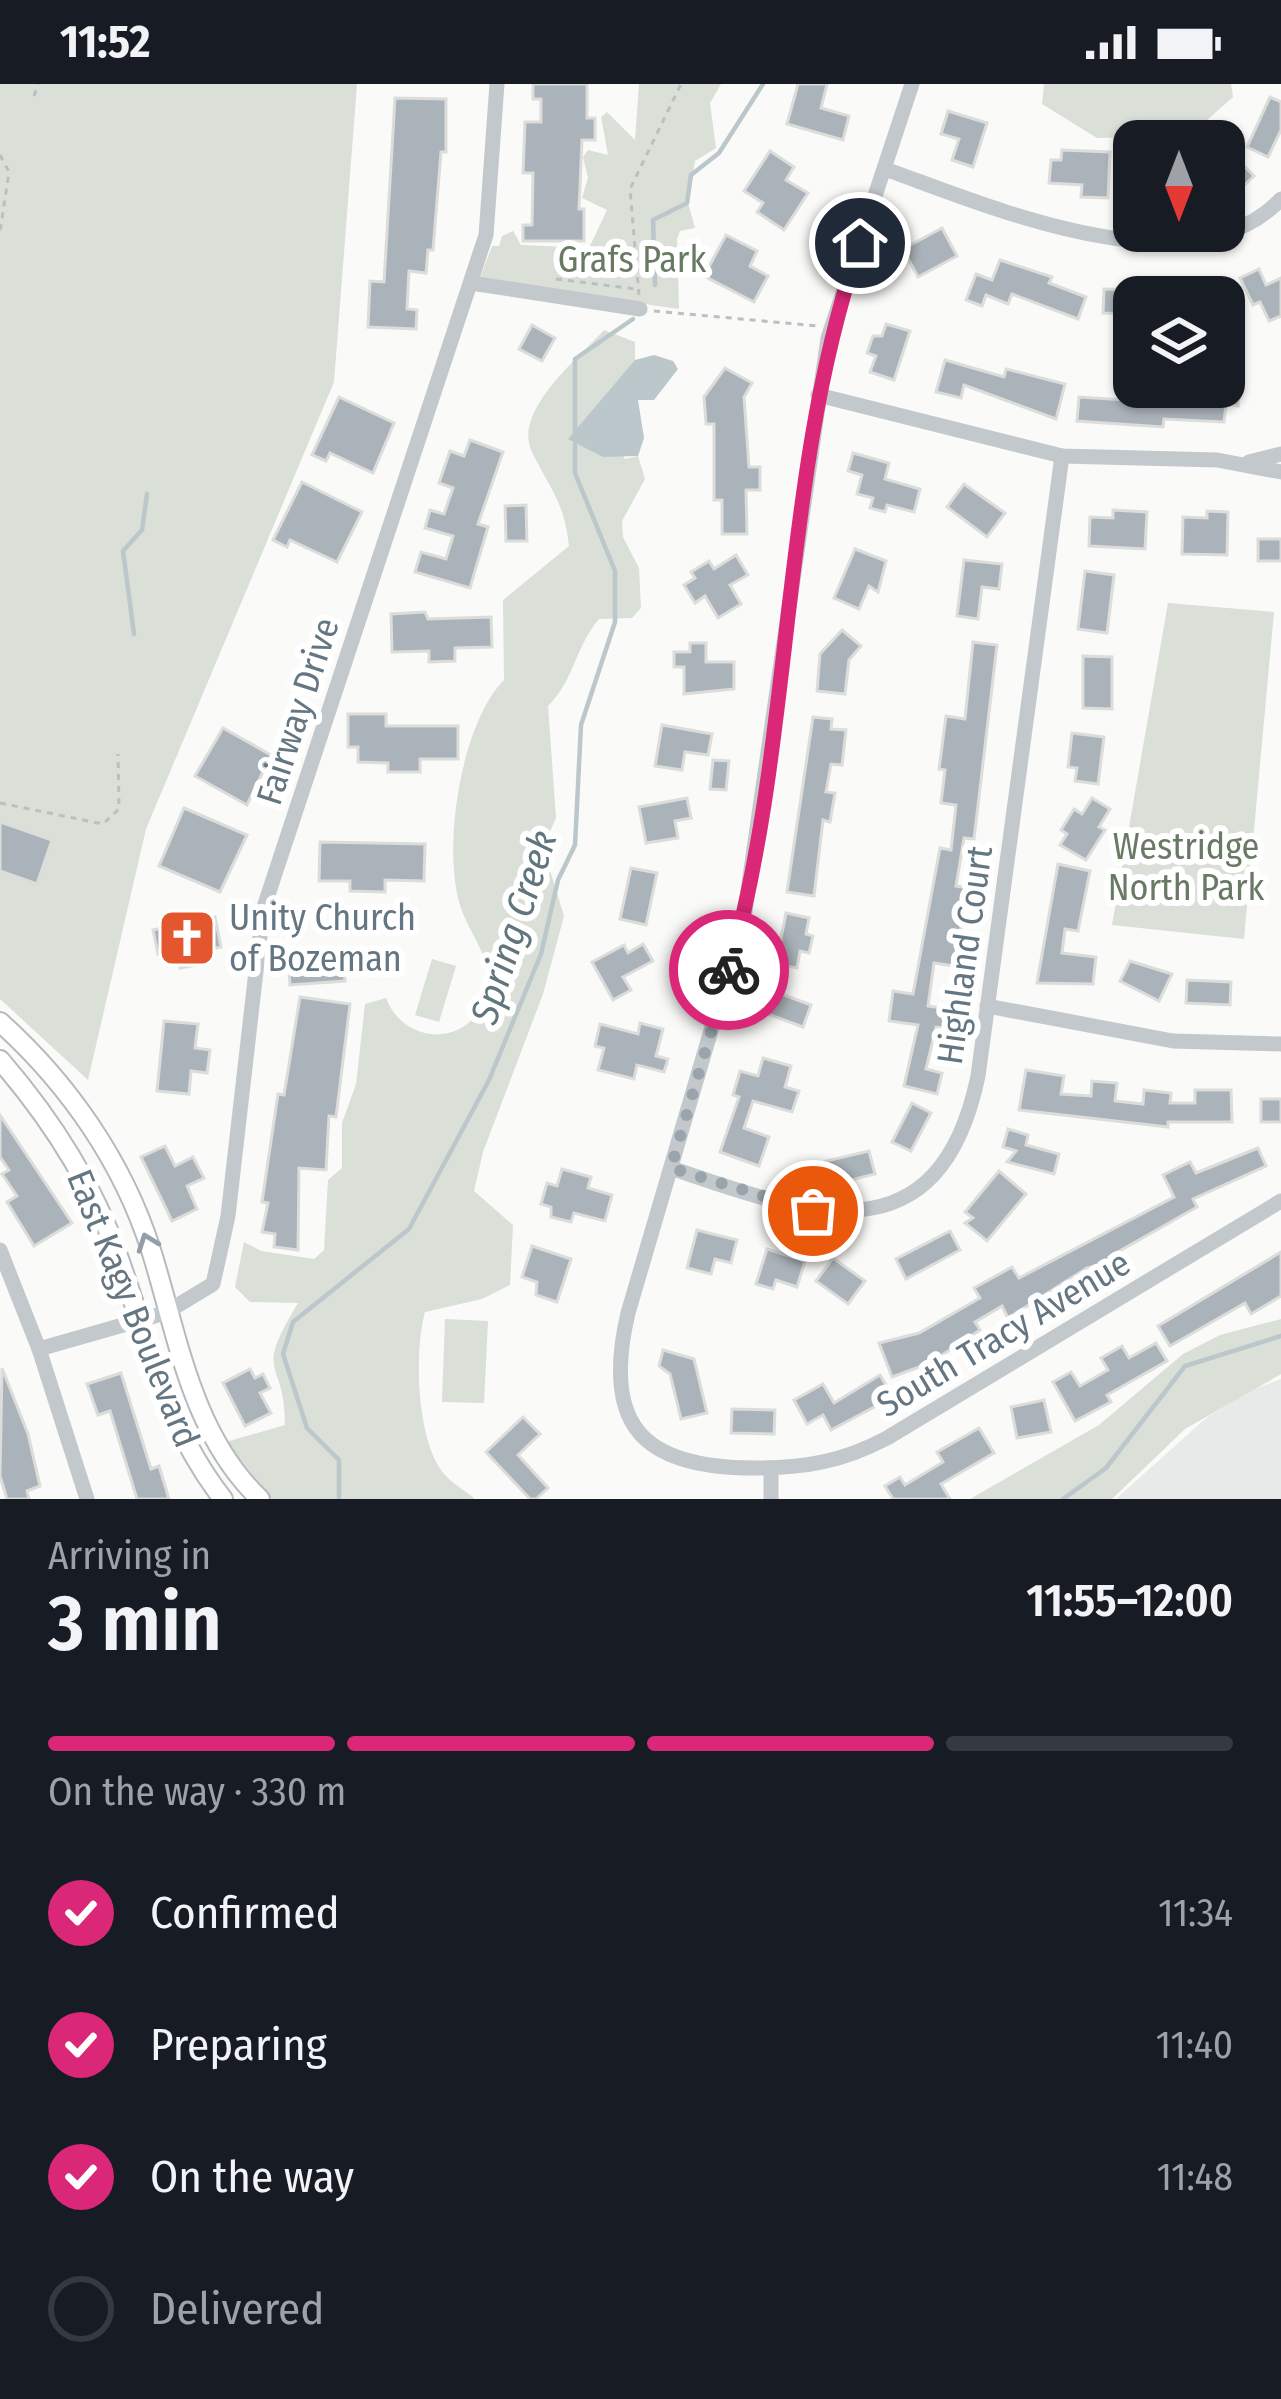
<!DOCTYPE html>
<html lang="en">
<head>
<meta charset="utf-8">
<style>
	body { margin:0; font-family:"Fira Sans Condensed",sans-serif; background:#20242c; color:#f1f3f6; height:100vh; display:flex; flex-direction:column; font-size:45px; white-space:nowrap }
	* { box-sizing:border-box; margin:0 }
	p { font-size:39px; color:#9ea1a6 }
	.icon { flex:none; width:66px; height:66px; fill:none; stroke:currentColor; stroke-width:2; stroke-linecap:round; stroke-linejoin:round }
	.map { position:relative; height:1415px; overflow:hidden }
	.drawer { display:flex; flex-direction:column; background:#171b24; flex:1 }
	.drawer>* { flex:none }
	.needle { width:78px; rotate:180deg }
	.controls { position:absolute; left:1113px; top:36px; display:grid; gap:24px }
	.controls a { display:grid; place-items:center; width:132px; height:132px; border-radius:24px; background:#171b24; box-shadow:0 3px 9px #0004; font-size:60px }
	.pin { position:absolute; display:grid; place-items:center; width:102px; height:102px; color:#fff; margin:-51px; border:6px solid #fff; border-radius:50%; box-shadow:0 3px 12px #0007 }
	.courier { position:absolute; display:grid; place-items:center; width:120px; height:120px; margin:-60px; border:9px solid #db2777; border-radius:50%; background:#fff; color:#222; box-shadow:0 3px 15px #0007 }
	.overview em { font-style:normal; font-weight:600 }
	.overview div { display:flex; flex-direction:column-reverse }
	.overview { display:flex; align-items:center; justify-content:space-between; height:204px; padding:0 48px }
	h1 { font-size:78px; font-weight:600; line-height:90px }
	.bar { display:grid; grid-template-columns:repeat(4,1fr); gap:18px 12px; align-content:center; height:144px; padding:0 48px }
	.bar i { height:15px; border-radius:9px; background:#363941 }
	.bar .selected { background:#db2777 }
	.bar p { grid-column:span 4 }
	ol { padding:0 48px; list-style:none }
	li { display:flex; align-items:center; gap:36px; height:132px }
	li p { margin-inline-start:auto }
	li .icon { padding:12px; border-radius:50%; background:#db2777; color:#fff; stroke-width:4 }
	li:last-child { color:#9ea1a6 }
	li i { width:66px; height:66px; border:6px solid #363941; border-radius:50% }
	.status { display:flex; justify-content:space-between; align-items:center; height:84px; padding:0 60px; background:#171b24; direction:ltr }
	.status svg { height:33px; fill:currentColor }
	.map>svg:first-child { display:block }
	.built { fill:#e8e9e9 }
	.green { fill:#dadfd7 }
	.water { fill:#bbc7cb }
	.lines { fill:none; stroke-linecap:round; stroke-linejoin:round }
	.stream { stroke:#bbc7cb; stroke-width:4.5 }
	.building { fill:#aab3b9; stroke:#dcdcda; stroke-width:3 }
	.major-casing { stroke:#b5babe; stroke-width:22 }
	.path { stroke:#bbbfc2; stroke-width:3; stroke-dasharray:6 6; stroke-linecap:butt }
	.minor { stroke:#c3c8cc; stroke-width:15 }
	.major { stroke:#fff; stroke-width:18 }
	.oneway { stroke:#939fa8 }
	.done { stroke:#99a4ac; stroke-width:12; stroke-dasharray:0 21.6 }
	.route { stroke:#db2777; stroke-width:15 }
	.labels { text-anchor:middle; stroke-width:12; stroke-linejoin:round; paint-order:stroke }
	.park-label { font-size:36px; fill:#687a64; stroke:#fff }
	.street-label { font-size:36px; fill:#657683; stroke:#fff }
	.poi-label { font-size:36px; fill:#657683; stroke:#fff; text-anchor:start }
	.water-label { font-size:39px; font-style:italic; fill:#60757c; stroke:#fff }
</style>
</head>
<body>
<div class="status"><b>11:52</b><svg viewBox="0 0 49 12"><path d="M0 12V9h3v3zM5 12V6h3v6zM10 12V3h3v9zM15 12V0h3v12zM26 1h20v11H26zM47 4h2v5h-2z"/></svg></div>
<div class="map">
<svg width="1281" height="1415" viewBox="0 0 1281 1415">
	<rect width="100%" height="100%" fill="#fafaf8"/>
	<!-- built -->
	<polygon class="built" points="1281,1295 1281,1415 1116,1415 1205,1335 1247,1308"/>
	<!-- green -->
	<g class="green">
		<polygon points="0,0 357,0 334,298 146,745 88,996 0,915"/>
		<polygon points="639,0 721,0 710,19 716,64 695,77 688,119 695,144 680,147 677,155 679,225 479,196 492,162 499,162 502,152 513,147 521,161 589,164 607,126 582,114 588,94 583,73 588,66 608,71 601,33 607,28 635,56"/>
		<polygon points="1044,0 1231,0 1233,13 1189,52 1097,54 1042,20"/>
		<path d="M 604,246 L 635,258 L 635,276 L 597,328 L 625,375 L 638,372 L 645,395 L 622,437 L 623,453 L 639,484 L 641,524 L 632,534 L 599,535 C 574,565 575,595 548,622 L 556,734 L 543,763 L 564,832 L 543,910 L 483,1068 L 474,1107 L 513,1141 L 510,1201 L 482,1215 L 425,1228 C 414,1267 416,1361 446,1392 C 454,1401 466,1407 475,1415 L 272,1415 L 226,1358 L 285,1341 C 285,1272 252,1295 298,1219 L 250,1218 L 235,1203 L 244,1158 L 261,1167 L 314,1175 L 324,1166 L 328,1096 L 342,1084 L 342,1039 L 356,1000 L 365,920 L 386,914 C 404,962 471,964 486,911 C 496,878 471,854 461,824 C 441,766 461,639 504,596 L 503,516 L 569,462 C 564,417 551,407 532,368 C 512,327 580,273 604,246 Z"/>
		<polygon points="1168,519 1274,528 1244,855 1112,841"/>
		<polygon points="432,875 456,882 439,938 415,931"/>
		<polygon points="445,1235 488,1237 484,1319 442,1318"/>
		<polygon points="1281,1235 1281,1290 1185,1345 1112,1415 970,1415 1099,1341 1183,1270 1220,1251"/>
	</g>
	<!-- water -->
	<polygon class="water" points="654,271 673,277 678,285 654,316 638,316 644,354 638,372 603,373 568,355 635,276"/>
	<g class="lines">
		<!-- stream -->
		<g class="stream">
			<polyline points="655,201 653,136 687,119 691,91 719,69 763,0"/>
			<polyline points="575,349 575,275 633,235"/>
			<polyline points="134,550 123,467 142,446 147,410"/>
			<polyline points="339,1415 339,1376 307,1344 283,1270 293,1238 409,1145 489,996 541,870 558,796 575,761 581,641 615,538 615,487 575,389 575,360"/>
			<polyline points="1063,1415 1106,1384 1185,1282 1281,1252"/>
		</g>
	</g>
	<!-- building -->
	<g class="building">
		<polygon points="533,0 587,0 587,34 595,34 595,56 582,56 579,125 584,125 584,157 523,157 523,141 532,141 533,89 523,89 525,38 541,38 541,15 533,15"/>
		<polygon points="798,0 827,0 821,24 849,32 843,56 787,40"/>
		<polygon points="1270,13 1281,18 1281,46 1268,73 1247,63"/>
		<polygon points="395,14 446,15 446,68 441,68 433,166 428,166 426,189 409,187 407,225 417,226 416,245 368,243 370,197 384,198"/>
		<polygon points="948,27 987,39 973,83 952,76 959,55 941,50"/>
		<polygon points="1224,62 1254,92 1239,106 1224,91"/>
		<polygon points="1062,66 1110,68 1108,114 1081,113 1082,101 1049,99 1051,76 1061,76"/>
		<polygon points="770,67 794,83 786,96 808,109 784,146 757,128 763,119 744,107"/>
		<polygon points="942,144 957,172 918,193 903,165"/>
		<polygon points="726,151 757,167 750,182 768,192 754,218 704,192"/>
		<polygon points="1000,176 1052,193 1049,199 1086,213 1078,235 1012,210 1008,220 986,211 982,222 966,216 976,190 992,196"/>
		<polygon points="1259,185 1266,201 1281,194 1281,232 1269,237 1260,218 1253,221 1240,194"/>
		<polygon points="1104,205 1134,206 1134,230 1103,229"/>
		<polygon points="886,240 910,247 894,296 870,288 876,272 867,269 873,252 882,252"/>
		<polygon points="532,241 555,254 542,277 519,265"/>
		<polygon points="945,276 1004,293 1006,285 1065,300 1056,335 964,301 961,314 936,308"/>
		<polygon points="725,284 752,299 744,313 749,383 760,383 760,406 746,406 747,450 722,450 722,416 714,416 714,340 706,340 704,313"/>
		<polygon points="1224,293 1242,296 1238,322 1226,320 1224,338 1164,335 1163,343 1077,337 1079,313 1141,317 1141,309 1205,312 1206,303 1224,303"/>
		<polygon points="339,313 394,339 373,389 330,369 326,377 312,371"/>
		<polygon points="470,356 503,368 478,440 488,443 470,504 415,488 421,468 446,475 453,452 425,444 430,426 444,430 453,404 439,399 450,367 464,372"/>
		<polygon points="853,369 889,379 885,395 920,405 914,428 887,421 885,428 870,424 873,414 857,410 862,391 848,387"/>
		<polygon points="302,398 362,428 337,478 290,456 287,463 273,456"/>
		<polygon points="964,400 1005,429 987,453 947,423"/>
		<polygon points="526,421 527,457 506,457 505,422"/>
		<polygon points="1113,426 1147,428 1145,465 1089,462 1090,433 1113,434"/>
		<polygon points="1207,427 1228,428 1227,471 1182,470 1183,433 1207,434"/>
		<rect x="1258" y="455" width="23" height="22"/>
		<polygon points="855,465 886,477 878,508 869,502 859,525 834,514"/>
		<polygon points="736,471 748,491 730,501 741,520 718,534 705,512 695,519 684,501 695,494 691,488 709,477 714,485"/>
		<polygon points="964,476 1002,480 999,505 982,503 978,535 957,532"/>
		<polygon points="1085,487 1114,491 1107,549 1078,545"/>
		<polygon points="425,528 428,535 491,533 492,563 455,564 455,577 429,578 429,567 392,568 391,530"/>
		<polygon points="842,546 861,562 849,576 845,610 817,607 820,570"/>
		<polygon points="973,558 997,561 974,755 964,754 956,802 968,804 954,882 934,879 928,922 949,925 946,944 936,943 926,985 942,989 937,1010 904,1002 918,941 889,937 893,907 913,910 940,764 951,766 956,721 941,719 945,686 939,685 946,632 965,635"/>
		<polygon points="690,559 706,559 706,578 734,578 734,605 684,610 684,583 674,583 674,568 690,568"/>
		<polygon points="1083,572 1112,573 1112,625 1083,624"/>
		<polygon points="348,630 386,630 386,642 458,642 458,675 420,675 420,688 388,688 388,679 358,678 358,663 348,663"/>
		<polygon points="813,633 832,635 831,645 846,646 842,681 831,680 826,708 835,709 830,738 823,736 814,812 787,808"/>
		<polygon points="662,641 712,650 708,671 685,668 682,686 655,682"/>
		<polygon points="223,644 271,671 247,721 195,692"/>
		<polygon points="1072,649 1104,653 1098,700 1075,697 1077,684 1068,683"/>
		<polygon points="713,676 729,677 726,706 710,705"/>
		<polygon points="687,714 691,734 675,737 678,754 646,759 639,723"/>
		<polygon points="1092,714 1110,725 1099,743 1105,746 1086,776 1060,761 1067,750 1061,746 1074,725 1082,730"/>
		<polygon points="184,724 247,751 220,808 159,782"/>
		<polygon points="0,738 52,756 37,800 0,787"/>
		<polygon points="320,758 425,760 424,797 385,796 385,808 350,807 350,797 319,797"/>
		<polygon points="1058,780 1090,787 1078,847 1065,845 1062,869 1096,873 1093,900 1037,899"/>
		<polygon points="631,784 657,789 646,841 620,835"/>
		<polygon points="786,829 809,834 806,850 813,852 809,869 800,867 797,884 776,880"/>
		<polygon points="215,833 221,863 198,868 201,880 180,884 176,867 158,870 153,846"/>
		<polygon points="643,860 653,877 623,893 631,906 613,916 592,878 624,861 628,869"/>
		<polygon points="342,867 345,897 290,901 288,871"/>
		<polygon points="1130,877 1172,890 1159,917 1120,897"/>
		<polygon points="1187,896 1231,898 1230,921 1186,919"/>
		<polygon points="768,905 811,921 803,943 760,927"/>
		<polygon points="300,913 350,920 336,1033 329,1032 326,1086 299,1084 298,1166 274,1163 275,1150 262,1148 268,1119 262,1118 278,1010 284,1011"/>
		<polygon points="164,937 198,940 195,964 210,966 207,989 191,987 189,1010 157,1007"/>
		<polygon points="640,939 663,945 656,972 668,975 664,988 637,981 634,995 598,986 604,964 595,962 600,940 638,950"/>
		<polygon points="763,974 791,982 785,1003 799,1007 792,1028 753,1017 744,1044 769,1053 759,1082 720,1068 739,1013 733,1011 740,987 758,992"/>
		<polygon points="1026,986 1064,992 1061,1010 1091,1012 1092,997 1117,999 1115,1017 1143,1020 1144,1006 1171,1009 1170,1019 1195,1019 1195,1006 1231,1006 1232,1038 1168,1038 1168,1043 1019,1026"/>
		<rect x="1261" y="1015" width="20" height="23"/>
		<polygon points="912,1019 931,1029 911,1067 892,1058"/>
		<polygon points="0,1031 72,1139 34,1162 7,1118 17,1112 2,1090 9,1086 0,1073"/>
		<polygon points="1008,1045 1028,1051 1026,1061 1059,1070 1054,1090 1007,1078 1016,1067 1003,1063"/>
		<polygon points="165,1062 175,1082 193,1073 204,1094 187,1102 197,1125 172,1137 141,1073"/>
		<polygon points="1258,1064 1266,1082 1193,1115 1197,1123 1109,1173 1113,1179 1087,1184 1008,1234 1002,1222 975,1238 980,1246 930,1279 892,1293 879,1259 919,1249 980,1214 974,1204 1012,1183 1019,1194 1174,1113 1163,1091 1190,1078 1196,1089"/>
		<polygon points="869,1067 875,1090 832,1101 826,1077"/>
		<polygon points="562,1085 591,1093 588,1104 612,1111 605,1137 574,1129 571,1138 551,1133 551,1123 541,1120 547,1099 557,1102"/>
		<polygon points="999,1087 1026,1110 987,1157 965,1139 973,1134 965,1128"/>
		<polygon points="697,1146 737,1156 731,1179 715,1175 711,1190 687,1184"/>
		<polygon points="950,1147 960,1166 906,1195 896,1175"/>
		<polygon points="532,1162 571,1175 557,1218 536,1211 537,1198 522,1193"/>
		<polygon points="767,1165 805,1177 797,1203 776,1196 773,1205 756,1200"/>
		<polygon points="1281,1168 1281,1212 1251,1230 1245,1219 1170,1262 1158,1242"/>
		<polygon points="833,1174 865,1197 848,1220 816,1197"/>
		<polygon points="1156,1259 1167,1277 1107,1311 1111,1318 1075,1337 1053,1298 1071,1288 1080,1302 1108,1286 1101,1274 1122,1262 1129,1274"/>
		<polygon points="663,1266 694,1275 707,1329 681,1335 670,1290 659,1282"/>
		<polygon points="2,1284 28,1350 40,1402 27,1407 29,1415 7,1415 0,1392"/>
		<polygon points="250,1285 255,1294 263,1290 270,1304 260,1309 271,1329 245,1342 223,1299"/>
		<polygon points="121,1289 151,1385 159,1382 169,1415 137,1415 110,1327 98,1331 87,1300"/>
		<polygon points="880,1291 893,1313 831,1346 823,1331 807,1340 794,1316 823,1300 834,1319"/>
		<polygon points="1044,1316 1051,1348 1017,1354 1011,1323"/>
		<polygon points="732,1325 775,1326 774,1350 731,1349"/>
		<polygon points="523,1333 540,1350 518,1371 548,1404 536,1415 530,1415 486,1368"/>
		<polygon points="979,1344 994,1369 941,1400 950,1415 893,1415 885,1402 900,1393 905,1401 943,1378 937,1368"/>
	</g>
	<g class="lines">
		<!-- major casing -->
		<g class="major-casing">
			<g id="major">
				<path d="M 0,938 C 68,999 123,1078 151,1166 C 178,1252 191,1349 260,1415"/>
				<path d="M 0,976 C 51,1035 92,1098 118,1172 C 149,1259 165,1341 223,1415"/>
			</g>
		</g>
		<!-- path -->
		<g class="path">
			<polyline points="34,12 38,0"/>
			<polyline points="0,71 9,88 0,148"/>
			<polyline points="556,195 636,205"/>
			<polyline points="639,211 630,105 681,0"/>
			<polyline points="654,227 818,242"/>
			<polyline points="0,719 103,740 119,725 118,670"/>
		</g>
		<!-- minor -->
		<g class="minor">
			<path d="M 912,0 L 828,254 L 744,834 L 628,1229 C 602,1340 641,1384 754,1384 C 804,1384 842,1378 887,1354 L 1281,1117"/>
			<path d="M 885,85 C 987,121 1190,211 1281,115"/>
			<polyline points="471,199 640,225"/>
			<polyline points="818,311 1062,372 1217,376 1281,388"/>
			<polyline points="1249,378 1281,370"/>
			<polyline points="987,922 1173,957 1281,960"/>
			<path d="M 671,1084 C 806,1131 939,1179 978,992 L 1062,372"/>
			<polyline points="0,1166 39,1265 87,1415"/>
			<polyline points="39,1265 165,1229 213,1200 228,1132 263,826 486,151 497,0"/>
			<polyline points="771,1384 771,1415"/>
		</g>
		<!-- major -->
		<use href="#major" class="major"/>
	</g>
	<!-- one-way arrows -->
	<defs><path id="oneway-chevron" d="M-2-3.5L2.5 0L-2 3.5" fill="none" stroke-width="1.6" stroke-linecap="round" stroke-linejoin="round" transform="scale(3)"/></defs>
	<use class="oneway" href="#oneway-chevron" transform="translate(147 1158) rotate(-110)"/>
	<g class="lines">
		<!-- done -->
		<polyline class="done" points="729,886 671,1084 813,1127"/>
		<!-- route -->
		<path class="route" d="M 729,886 C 796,649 779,393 860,159"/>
	</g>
	<!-- icons -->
	<defs>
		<g id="church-square" transform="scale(3)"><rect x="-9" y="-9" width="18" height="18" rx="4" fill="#e4572e" stroke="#fff"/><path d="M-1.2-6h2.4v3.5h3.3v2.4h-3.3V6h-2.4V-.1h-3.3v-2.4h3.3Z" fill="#fff"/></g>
	</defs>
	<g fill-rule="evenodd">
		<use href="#church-square" x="187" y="854"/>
	</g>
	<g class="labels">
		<!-- park labels -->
		<g class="park-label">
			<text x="632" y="188">Grafs Park</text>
			<text x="1186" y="775">Westridge<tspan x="1186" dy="41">North Park</tspan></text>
		</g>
		<!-- street labels -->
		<g class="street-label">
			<text transform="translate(297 627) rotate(-72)" y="13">Fairway Drive</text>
			<text transform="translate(964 871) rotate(-82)" y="13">Highland Court</text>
			<text transform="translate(134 1224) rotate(68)" y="13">East Kagy Boulevard</text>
			<text transform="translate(1003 1249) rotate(-31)" y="13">South Tracy Avenue</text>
		</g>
		<!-- poi labels -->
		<g class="poi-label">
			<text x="229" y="846">Unity Church<tspan x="229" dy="41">of Bozeman</tspan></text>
		</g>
		<!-- water labels -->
		<g class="water-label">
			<text transform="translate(513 843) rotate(-72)" y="14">Spring Creek</text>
		</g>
	</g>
</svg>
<div class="controls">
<a><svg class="needle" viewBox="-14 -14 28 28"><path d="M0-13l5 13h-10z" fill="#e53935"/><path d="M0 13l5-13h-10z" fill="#9ea1a6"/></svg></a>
<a><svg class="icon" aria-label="layers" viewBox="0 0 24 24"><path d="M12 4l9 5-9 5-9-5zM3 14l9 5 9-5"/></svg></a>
</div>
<div class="pin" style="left:813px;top:1127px;background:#ea580c"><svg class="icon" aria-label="bag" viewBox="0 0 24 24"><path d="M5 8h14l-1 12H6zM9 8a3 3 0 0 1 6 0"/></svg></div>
<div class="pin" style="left:860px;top:159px;background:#1f2937"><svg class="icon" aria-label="home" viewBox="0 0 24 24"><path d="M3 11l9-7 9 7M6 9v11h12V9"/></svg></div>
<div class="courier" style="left:729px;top:886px"><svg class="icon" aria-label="bike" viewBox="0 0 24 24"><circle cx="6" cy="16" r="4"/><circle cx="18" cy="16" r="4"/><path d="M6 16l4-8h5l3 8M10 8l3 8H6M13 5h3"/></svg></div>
</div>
<section class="drawer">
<div class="overview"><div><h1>3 min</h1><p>Arriving in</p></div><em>11:55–12:00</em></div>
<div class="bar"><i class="selected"></i><i class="selected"></i><i class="selected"></i><i></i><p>On the way · 330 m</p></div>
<ol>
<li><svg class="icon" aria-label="check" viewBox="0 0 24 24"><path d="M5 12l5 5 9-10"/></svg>Confirmed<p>11:34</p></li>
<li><svg class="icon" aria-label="check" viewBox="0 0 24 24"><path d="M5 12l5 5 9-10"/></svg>Preparing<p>11:40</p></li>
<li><svg class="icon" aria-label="check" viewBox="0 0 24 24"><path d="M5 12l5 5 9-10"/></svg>On the way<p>11:48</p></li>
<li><i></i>Delivered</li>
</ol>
</section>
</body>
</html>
